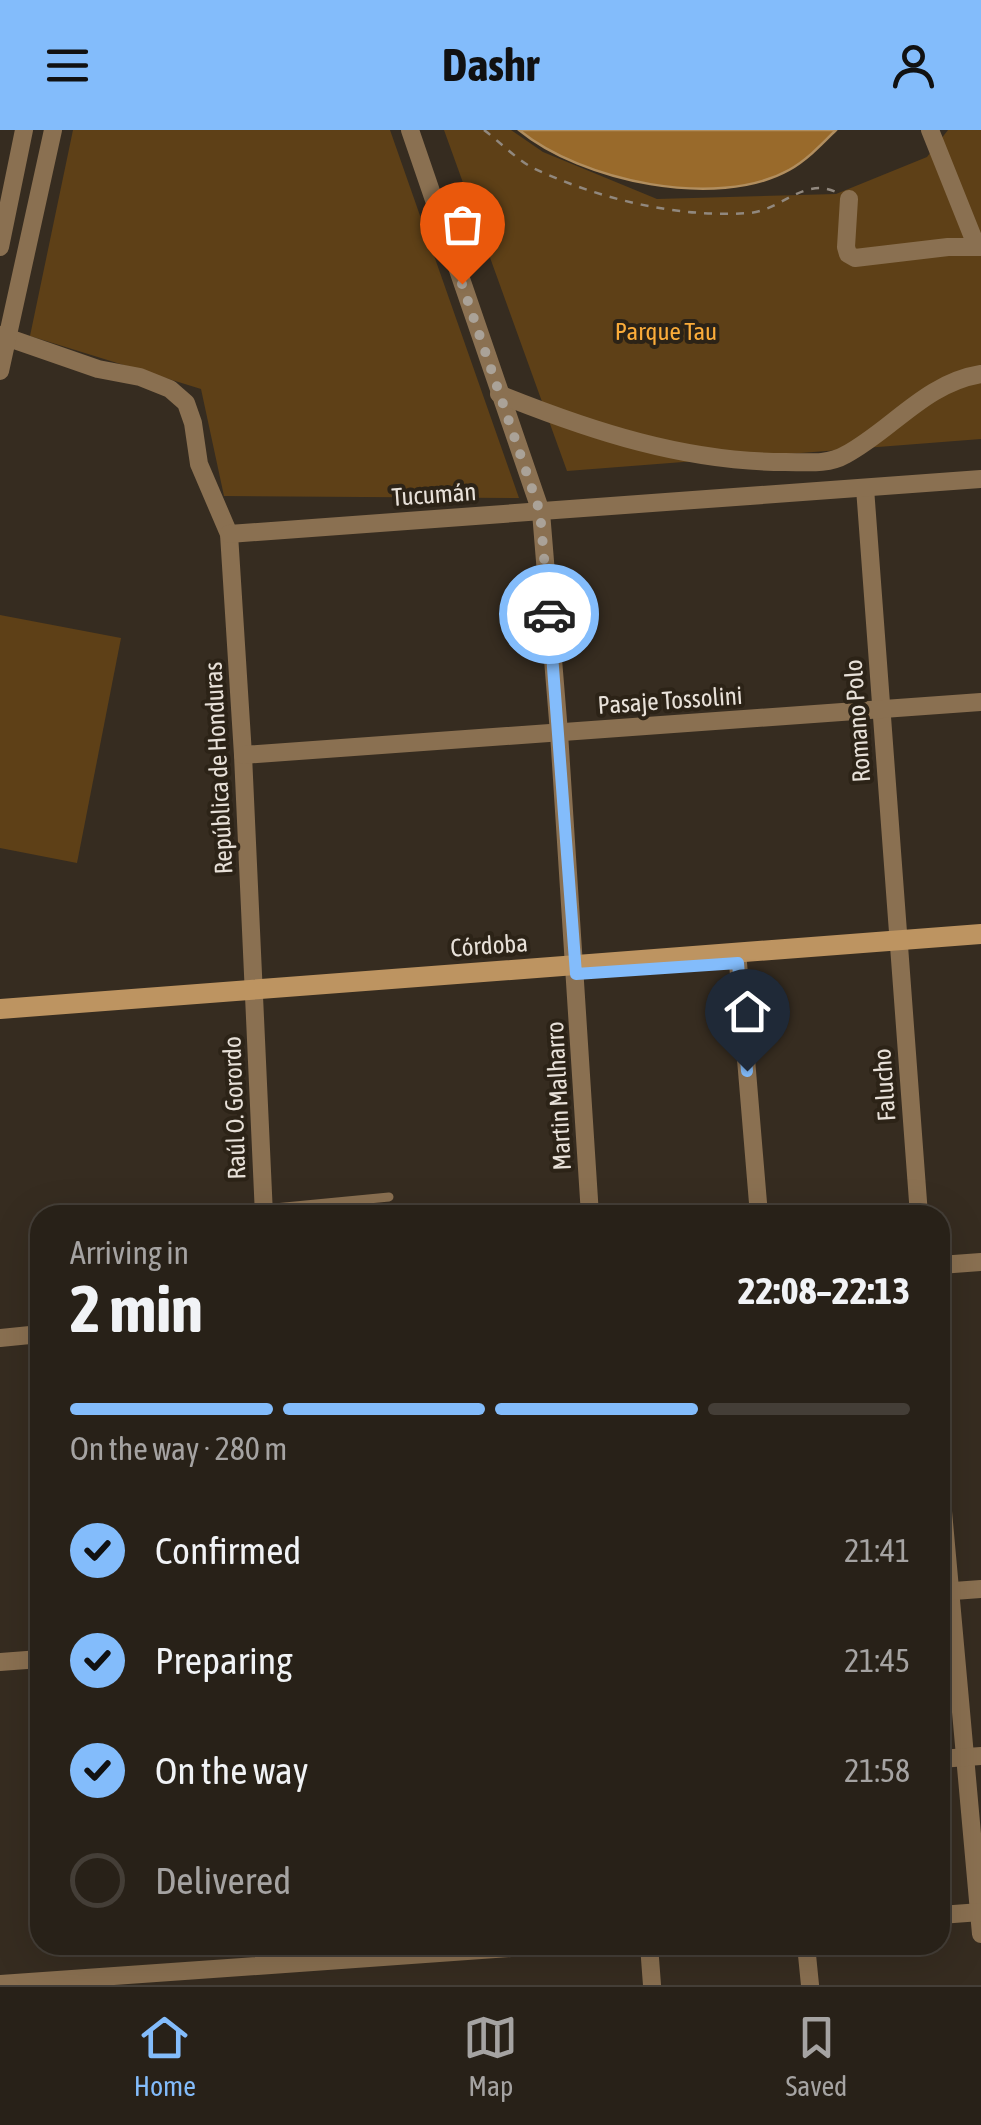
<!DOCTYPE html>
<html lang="en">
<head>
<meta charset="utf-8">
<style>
	body { margin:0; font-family:"Asap Condensed",sans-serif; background:#302921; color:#f1f3f6; height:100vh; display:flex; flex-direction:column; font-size:38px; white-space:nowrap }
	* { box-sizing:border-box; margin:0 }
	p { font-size:32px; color:#a5a3a2 }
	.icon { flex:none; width:55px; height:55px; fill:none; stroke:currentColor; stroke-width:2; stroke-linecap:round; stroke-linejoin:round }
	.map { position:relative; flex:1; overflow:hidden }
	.details { position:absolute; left:30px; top:1075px; width:920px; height:750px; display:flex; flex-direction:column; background:#282118; border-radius:30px; box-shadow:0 10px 40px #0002,0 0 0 2px #443e37 }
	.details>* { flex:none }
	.pin { position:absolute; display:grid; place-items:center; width:85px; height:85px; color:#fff; margin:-102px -42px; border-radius:50% 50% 50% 0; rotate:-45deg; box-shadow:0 0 10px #0007 }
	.pin .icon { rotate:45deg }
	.courier { position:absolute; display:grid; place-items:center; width:100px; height:100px; margin:-50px; border:8px solid #83bcfb; border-radius:50%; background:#fff; color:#222; box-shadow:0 2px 12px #0007 }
	.head em { font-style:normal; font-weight:700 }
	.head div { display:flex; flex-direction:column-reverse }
	.head { display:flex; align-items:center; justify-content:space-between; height:170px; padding:0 40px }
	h1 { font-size:65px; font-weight:700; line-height:75px }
	.bar { display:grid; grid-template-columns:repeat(4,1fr); gap:15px 10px; align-content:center; height:120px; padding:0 40px }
	.bar i { height:12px; border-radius:8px; background:#443e37 }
	.bar .selected { background:#83bcfb }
	.bar p { grid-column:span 4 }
	ol { padding:0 40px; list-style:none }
	li { display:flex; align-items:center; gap:30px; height:110px }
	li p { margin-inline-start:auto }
	li .icon { padding:10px; border-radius:50%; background:#83bcfb; color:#111; stroke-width:4 }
	li:last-child { color:#a5a3a2 }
	li i { width:55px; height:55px; border:5px solid #443e37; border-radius:50% }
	header { display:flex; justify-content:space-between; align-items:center; height:130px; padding:0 40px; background:#83bcfb; color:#111; font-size:45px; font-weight:700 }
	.dock { display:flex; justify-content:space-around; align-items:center; height:140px; border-top:2px solid #443e37; background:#282118; font-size:28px; color:#a5a3a2 }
	.dock a { display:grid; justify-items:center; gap:5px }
	.dock .selected { color:#83bcfb }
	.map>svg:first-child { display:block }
	.green { fill:#5e4017 }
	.water { fill:#996a2b; stroke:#b18e5f; stroke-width:2.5 }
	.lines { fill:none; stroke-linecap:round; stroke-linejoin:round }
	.path { stroke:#91887e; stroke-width:2.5; stroke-dasharray:8 8; stroke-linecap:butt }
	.lane { stroke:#8a7051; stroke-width:9 }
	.street { stroke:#8a7051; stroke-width:18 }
	.secondary { stroke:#bd9461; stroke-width:20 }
	.done { stroke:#aaa298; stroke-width:10; stroke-dasharray:0 18 }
	.route { stroke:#83bcfb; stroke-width:12 }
	.labels { text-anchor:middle; stroke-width:8; stroke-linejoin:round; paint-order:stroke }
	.park-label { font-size:25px; fill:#fbac3a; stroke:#2c2317 }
	.street-label { font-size:25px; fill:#e8e1d9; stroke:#2c2317 }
</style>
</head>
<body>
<header><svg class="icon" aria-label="menu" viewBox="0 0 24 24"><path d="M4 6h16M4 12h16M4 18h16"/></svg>Dashr<svg class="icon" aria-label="person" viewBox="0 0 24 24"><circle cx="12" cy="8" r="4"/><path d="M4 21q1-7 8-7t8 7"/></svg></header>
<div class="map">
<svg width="981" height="1855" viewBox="0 0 981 1855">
	<rect width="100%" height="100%" fill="#362c20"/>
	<!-- green -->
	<g class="green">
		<polygon points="73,0 390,0 519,368 224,366 201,259 30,206"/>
		<polygon points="444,0 511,0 543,22 657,69 836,64 927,27 948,0 981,0 981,309 567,341"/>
		<polygon points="0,485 121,508 77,733 0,718"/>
	</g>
	<!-- water -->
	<path class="water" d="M 519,0 L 836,0 C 822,14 807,30 789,40 C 717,80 581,51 519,0 Z"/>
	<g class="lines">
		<!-- path -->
		<path class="path" d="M 484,0 C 500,12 516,29 533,38 C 599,69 676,88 750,83 C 781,80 804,47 836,62"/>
		<!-- lane -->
		<polyline class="lane" points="264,1079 389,1067"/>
		<!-- street -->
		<g class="street">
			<polyline points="410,0 541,382 559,603 590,1085"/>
			<polyline points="930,0 976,115"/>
			<polyline points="849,69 846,117 848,124 855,128 948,117 981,117"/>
			<polyline points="0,117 24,0"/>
			<polyline points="0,205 98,239 140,247 170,259 186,273 193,293 199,334 229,404 243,625 264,1085"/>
			<polyline points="0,241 53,0"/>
			<path d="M 499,264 C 591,301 685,332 785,332 C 805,332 828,335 845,325 C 892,300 925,253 981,244"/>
			<polyline points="865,358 919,1085"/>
			<polyline points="229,404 981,349"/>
			<polyline points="243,625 981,572"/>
			<polyline points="738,833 759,1085"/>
			<polyline points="940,1135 981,1132"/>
			<polyline points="0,1208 40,1204"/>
			<polyline points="940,1348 981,1804"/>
			<polyline points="940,1462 981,1459"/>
			<polyline points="0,1532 40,1529"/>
			<polyline points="940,1629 981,1626"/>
			<polyline points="940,1785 981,1782"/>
			<polyline points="649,1815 652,1855"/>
			<polyline points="806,1815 810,1855"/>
			<polyline points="0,1854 554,1815"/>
		</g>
		<!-- secondary -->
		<polyline class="secondary" points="0,879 981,804"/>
	</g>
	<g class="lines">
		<!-- done -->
		<polyline class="done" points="462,154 540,382 549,484"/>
		<!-- route -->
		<polyline class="route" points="549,484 576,844 738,833 747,941"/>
	</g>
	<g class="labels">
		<!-- park labels -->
		<g class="park-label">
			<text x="666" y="210">Parque Tau</text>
		</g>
		<!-- street labels -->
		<g class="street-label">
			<text transform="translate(434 364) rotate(-4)" y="9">Tucumán</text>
			<text transform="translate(670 570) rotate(-4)" y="9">Pasaje Tossolini</text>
			<text transform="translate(857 591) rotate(-94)" y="9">Romano Polo</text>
			<text transform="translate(218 638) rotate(-93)" y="9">República de Honduras</text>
			<text transform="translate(489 815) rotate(-4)" y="9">Córdoba</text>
			<text transform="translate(884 955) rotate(-94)" y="9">Falucho</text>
			<text transform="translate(558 966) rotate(-93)" y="9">Martin Malharro</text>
			<text transform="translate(234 978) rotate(-92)" y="9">Raúl O. Gorordo</text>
		</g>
	</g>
</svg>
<div class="pin" style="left:462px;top:154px;background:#ea580c"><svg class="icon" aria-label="bag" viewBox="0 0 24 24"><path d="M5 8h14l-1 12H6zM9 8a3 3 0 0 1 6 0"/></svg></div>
<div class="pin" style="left:747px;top:941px;background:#1f2937"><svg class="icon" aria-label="home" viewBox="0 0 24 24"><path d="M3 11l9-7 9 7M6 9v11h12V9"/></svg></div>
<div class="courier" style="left:549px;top:484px"><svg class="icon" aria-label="car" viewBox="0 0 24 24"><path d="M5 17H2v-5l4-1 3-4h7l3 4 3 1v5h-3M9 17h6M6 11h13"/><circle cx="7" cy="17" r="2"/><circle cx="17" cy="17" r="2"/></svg></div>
<section class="details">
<div class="head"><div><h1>2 min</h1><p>Arriving in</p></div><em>22:08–22:13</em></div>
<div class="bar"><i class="selected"></i><i class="selected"></i><i class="selected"></i><i></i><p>On the way · 280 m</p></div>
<ol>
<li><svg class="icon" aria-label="check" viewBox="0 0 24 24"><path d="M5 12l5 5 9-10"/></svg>Confirmed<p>21:41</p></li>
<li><svg class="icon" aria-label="check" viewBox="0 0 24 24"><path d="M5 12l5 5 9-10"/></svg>Preparing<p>21:45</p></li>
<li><svg class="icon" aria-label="check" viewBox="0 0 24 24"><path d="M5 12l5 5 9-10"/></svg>On the way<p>21:58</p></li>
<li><i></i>Delivered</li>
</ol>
</section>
</div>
<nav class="dock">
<a class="selected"><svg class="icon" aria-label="home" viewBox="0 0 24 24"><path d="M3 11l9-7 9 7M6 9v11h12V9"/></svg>Home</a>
<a><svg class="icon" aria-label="map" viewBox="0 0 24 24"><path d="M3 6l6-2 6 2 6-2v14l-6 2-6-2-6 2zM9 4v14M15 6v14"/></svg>Map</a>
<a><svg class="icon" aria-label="saved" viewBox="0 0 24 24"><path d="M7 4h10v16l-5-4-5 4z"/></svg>Saved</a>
</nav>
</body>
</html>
